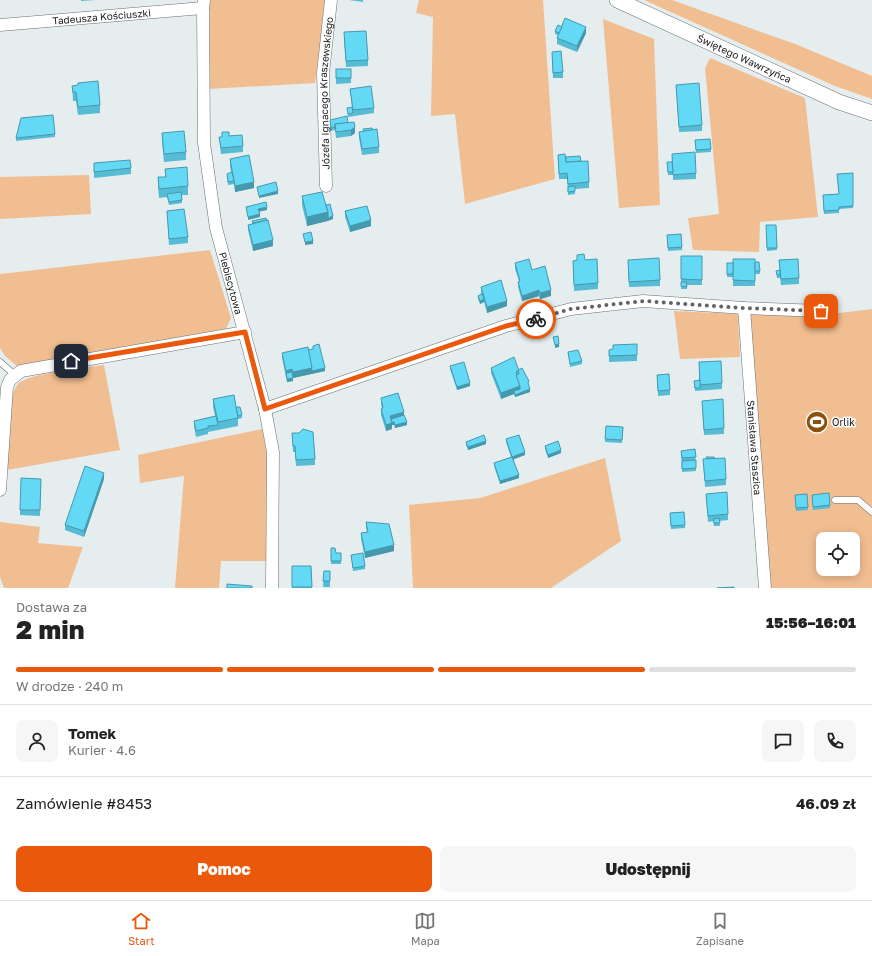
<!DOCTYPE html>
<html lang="pl">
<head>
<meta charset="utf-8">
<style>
	body { margin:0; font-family:"Golos Text",sans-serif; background:#f6f6f6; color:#222; height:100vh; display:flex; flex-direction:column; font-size:15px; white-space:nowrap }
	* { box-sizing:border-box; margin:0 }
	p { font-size:13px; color:#767676 }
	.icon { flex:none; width:22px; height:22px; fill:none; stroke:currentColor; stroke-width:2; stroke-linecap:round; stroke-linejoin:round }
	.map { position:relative; height:588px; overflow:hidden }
	.details { display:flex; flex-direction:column; background:#fff; flex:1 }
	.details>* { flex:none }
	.tools { position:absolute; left:816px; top:532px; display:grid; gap:8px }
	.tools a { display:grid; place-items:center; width:44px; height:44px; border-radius:8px; background:#fff; box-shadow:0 2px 10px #0003; font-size:20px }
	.pin { position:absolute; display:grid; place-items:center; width:34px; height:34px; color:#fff; margin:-17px; border-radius:8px; box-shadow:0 2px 6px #0006 }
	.courier { position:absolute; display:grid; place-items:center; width:40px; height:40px; margin:-20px; border:3px solid #ea580c; border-radius:50%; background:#fff; color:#222; box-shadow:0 1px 5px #0007 }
	.head em { font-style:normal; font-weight:800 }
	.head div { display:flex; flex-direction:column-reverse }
	.head { display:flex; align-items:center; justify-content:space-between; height:68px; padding:0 16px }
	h1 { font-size:26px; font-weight:800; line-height:30px }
	.bar { display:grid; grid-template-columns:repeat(4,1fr); gap:6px 4px; align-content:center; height:48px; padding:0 16px }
	.bar i { height:5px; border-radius:3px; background:#e0e0e0 }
	.bar .active { background:#ea580c }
	.bar p { grid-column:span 4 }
	.line { display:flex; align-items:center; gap:10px; padding:0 16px; border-top:1px solid #e0e0e0 }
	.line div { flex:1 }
	.round { display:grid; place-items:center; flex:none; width:42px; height:42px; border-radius:8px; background:#f6f6f6 }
	.action { display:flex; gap:8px; margin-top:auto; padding:8px 16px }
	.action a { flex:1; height:46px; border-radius:8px; background:#ea580c; color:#fff; font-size:16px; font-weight:800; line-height:46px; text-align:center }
	.action a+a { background:#f6f6f6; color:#222 }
	.dock { display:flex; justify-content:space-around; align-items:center; height:56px; border-top:1px solid #e0e0e0; background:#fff; font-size:11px; color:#767676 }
	.dock a { display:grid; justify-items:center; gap:2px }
	.dock .active { color:#ea580c }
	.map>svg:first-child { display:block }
	.green { fill:#f1be91; fill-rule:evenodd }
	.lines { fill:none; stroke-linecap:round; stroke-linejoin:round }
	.service-casing { stroke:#6a7173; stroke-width:7 }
	.minor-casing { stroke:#6a7173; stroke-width:13 }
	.tertiary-casing { stroke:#6a7173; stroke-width:16 }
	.service { stroke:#fff; stroke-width:6 }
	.minor { stroke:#fff; stroke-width:12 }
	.tertiary { stroke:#fff; stroke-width:15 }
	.wall { fill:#56bbd4 }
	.shaded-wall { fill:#4698ac }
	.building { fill:#64d9f6; stroke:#4698ac }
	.done { stroke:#5e6364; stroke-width:4; stroke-dasharray:0 7.2 }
	.route { stroke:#ea580c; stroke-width:5 }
	.labels { text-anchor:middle; stroke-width:3; stroke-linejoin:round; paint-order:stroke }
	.street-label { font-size:10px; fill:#151819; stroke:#fff }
	.poi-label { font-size:10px; fill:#151819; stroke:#fff; text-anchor:start }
</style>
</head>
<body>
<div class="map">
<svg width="872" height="588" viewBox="0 0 872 588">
	<rect width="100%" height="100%" fill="#e5edef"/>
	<!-- green -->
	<g class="green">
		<polygon points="210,0 326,0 315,83 208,89"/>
		<polygon points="419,0 543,0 555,179 465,204 455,114 431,116 433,17 416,13"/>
		<polygon points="644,0 672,0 795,44 872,76 872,99 835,86"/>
		<polygon points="603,19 654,39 660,205 619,208"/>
		<polygon points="710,58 805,98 818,217 760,222 759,252 693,250 688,218 719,214 705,68"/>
		<polygon points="89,175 91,214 0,219 0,177"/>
		<polygon points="210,250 231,318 226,329 18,367 5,356 0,348 0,274"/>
		<path d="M 744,308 L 823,315 L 872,309 L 872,588 L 765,588 ZM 823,539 L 853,539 L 853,569 L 823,569 Z"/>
		<polygon points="674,311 738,314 740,357 680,359"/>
		<path d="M 104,365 L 120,450 L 7,470 C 8,449 5,399 18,384 C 26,374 88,367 104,365 Z"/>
		<polygon points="262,429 268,461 267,561 221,561 219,588 175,588 184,476 140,483 138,455"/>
		<polygon points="605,458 621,541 551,588 413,588 409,505 480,498"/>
		<polygon points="0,522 40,527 38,543 83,547 68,588 4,588 0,577"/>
	</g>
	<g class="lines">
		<!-- service casing -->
		<g class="service-casing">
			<g id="service">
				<polyline points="0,362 15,375"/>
				<polyline points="835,500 858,500 872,512"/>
			</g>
		</g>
		<!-- minor casing -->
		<g class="minor-casing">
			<g id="minor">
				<path id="s1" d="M 204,0 L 203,8 L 204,143 L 216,228 L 265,409 L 273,452 L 272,588"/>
				<path id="s2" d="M 0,25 L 203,8"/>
				<path id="s3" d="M 326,186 L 323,73 L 331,0"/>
				<path id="s4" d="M 744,308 L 765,588"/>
				<polyline points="265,409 506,326 571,309 643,301 744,308 821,311"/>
				<polyline points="0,490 7,387 10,380 21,371 245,332"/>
			</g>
		</g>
		<!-- tertiary casing -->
		<g class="tertiary-casing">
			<g id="tertiary">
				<path id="s5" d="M 617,0 L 839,102 L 872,113"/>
			</g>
		</g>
		<!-- service -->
		<use href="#service" class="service"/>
		<!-- minor -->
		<use href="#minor" class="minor"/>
		<!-- tertiary -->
		<use href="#tertiary" class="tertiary"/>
	</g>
	<!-- wall -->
	<g class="wall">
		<polygon points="81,0 96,0 81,1"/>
		<polygon points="349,0 363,0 363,2"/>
		<polygon points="562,27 586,33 577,52 557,44 557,38 558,35 555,34 555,31"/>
		<polygon points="344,38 368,60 368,66 346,67"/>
		<polygon points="552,52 563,72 563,78 553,78"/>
		<polygon points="336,69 351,69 351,83 336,84"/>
		<polygon points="676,85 702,125 702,131 679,132"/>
		<polygon points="72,86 100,105 100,113 78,115 76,101 73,101"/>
		<polygon points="350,89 374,108 374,113 348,117 347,108 352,107"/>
		<polygon points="330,120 348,123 355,133 351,136 336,138 335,130 331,131"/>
		<polygon points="363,129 373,130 379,147 379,153 362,155 359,138 359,132 363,132"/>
		<polygon points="162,133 186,152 186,160 164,162 162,141"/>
		<polygon points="55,134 55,137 16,141 16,138"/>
		<polygon points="219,137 243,146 243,152 221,154"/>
		<polygon points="710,139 711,152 696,153 695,140"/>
		<polygon points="672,154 696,173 696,179 673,180 673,170 673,175 668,175 667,165 672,162"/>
		<polygon points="558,155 581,161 589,182 589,188 575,189 575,194 568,195 567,179 559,179"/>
		<polygon points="230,159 254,188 235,192 234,184 228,185 227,174 231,173 230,165"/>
		<polygon points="94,163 131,168 131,174 94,178"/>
		<polygon points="165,169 188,186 188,195 182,195 182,203 169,205 167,197 159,198 158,186 158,177 165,177"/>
		<polygon points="853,173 853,208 839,209 839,213 824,214 823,195 839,194"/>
		<polygon points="302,196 326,205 333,219 307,226 302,205"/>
		<polygon points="167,211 188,237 188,243 169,245"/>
		<polygon points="345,211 371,226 350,232 345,217"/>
		<polygon points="252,221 273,246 253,251 248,230 248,225 252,224"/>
		<polygon points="766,225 776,225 777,250 767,251"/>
		<polygon points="667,235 682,247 682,250 668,251"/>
		<polygon points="577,255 585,260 598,283 598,289 574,291 573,261 577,260"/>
		<polygon points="702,256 702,285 687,285 687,289 681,289 681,279"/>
		<polygon points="779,260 799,278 799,284 781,285 780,277 780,278 777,278 776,271 780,270"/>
		<polygon points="759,262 760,274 755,274 755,286 733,286 733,277 727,277 727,274 733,263"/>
		<polygon points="515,263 532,270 551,296 540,299 539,296 522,301 518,287 518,282 519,281 515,269"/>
		<polygon points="628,265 660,280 660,286 629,287"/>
		<polygon points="481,287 507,306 487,313 484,302 480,304 478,299 478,296 481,294"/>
		<polygon points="637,344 637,361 609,362 609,350"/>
		<polygon points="568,352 582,361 582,364 570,367"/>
		<polygon points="282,353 325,371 293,378 293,381 287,382 282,358"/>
		<polygon points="699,362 722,383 722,389 695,391 694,381 699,380"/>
		<polygon points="450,366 470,386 457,390 450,369"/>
		<polygon points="491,368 518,370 529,384 528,385 530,392 515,397 514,394 501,399 491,373"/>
		<polygon points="657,375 670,390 670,395 658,396"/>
		<polygon points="381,398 404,415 407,425 395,428 394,425 392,425 392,429 386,431 381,415 381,409 382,409 381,404"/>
		<polygon points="213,399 236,407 242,415 242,418 238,419 238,426 208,432 208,434 196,437 194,426 194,421 215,416 213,407"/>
		<polygon points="702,401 724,428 724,434 704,435"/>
		<polygon points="606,426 623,427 622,443 605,442"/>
		<polygon points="292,433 315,459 315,465 296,466 295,452 293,452"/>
		<polygon points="506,439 525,455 513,459 519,478 500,484 494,466 494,463 511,457 506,442"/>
		<polygon points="466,442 486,444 468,450 466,445"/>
		<polygon points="545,446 561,453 548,458 545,449"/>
		<polygon points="695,449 696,471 682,472 681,451"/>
		<polygon points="703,459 715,459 726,479 726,485 705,487"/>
		<polygon points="41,479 40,516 20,515 20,510"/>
		<polygon points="104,479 84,537 65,530 65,525"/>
		<polygon points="706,494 728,514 728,520 719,521 720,526 714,526 713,521 708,522"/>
		<polygon points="812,495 830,505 830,508 813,510"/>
		<polygon points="795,498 808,507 808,510 796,511"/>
		<polygon points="684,512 685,528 671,529 670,513"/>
		<polygon points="366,522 394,551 365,558 361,539 361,533 367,532 366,528"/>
		<polygon points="331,548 336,553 341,553 341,564 331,564"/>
		<polygon points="351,555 365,566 365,569 353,571"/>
		<polygon points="292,566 311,566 312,588 292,588"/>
		<polygon points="324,571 330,571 330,587 323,587"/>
	</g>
	<!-- shaded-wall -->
	<g class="shaded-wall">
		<polygon points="586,27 586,33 577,52 577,46"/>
		<polygon points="355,127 355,133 351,136 351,130"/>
		<polygon points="254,182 254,188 235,192 235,186"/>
		<polygon points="278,191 278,194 259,198 259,196"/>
		<polygon points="267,207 267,210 258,212 258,209"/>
		<polygon points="328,212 328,221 307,226 307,217"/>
		<polygon points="260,214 260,217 248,220 248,217"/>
		<polygon points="333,216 333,219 328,221 328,218"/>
		<polygon points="371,220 371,226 350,232 350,226"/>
		<polygon points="273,240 273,246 253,251 253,245"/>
		<polygon points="313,241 313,244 305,245 305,242"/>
		<polygon points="539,290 539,296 522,301 522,296"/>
		<polygon points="551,290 551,296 540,299 540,293"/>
		<polygon points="484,299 484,302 480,304 480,301"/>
		<polygon points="507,301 507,306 487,313 487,307"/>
		<polygon points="559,344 559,347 555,348 555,345"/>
		<polygon points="312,368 325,368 325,371 293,378 293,381 287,382 287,379 293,378 293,372"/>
		<polygon points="292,369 292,375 286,373 286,371"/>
		<polygon points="470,383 470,386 457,390 457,387"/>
		<polygon points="520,386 520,392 514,391 514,394 501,399 501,393"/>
		<polygon points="530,389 530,392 515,397 515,395"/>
		<polygon points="404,412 404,418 391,422 390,416"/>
		<polygon points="394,422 394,425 392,425 392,429 386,431 386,425"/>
		<polygon points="407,422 407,425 395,428 395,425"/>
		<polygon points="486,441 486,444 468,450 468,447"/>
		<polygon points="561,450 561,453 548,458 548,455"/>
		<polygon points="525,452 525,455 512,460 512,457"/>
		<polygon points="104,473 104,479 84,537 84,531"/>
		<polygon points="519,475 519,478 500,484 500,481"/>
		<polygon points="394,545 394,551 365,558 365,552"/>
	</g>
	<!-- building -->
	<g class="building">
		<polygon points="565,18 586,27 577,46 557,38"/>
		<polygon points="558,25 562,27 559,33 555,31"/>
		<polygon points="366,31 368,60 346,61 344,32"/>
		<polygon points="561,51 563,72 553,73 552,52"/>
		<rect x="336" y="69" width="15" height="9"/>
		<polygon points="98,81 100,105 78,107 76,92 73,92 72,86 78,85 78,83"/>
		<polygon points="699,83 702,125 679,127 676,85"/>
		<polygon points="371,86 374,108 353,110 350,89"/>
		<polygon points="352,107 353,113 348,114 347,108"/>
		<polygon points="53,115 55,134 16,138 21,118"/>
		<polygon points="347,116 348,123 335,124 335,127 331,128 330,120"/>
		<polygon points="354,122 355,127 351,130 336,132 335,124"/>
		<polygon points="372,128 373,130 364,132 363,129"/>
		<polygon points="377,129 379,147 362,149 359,132"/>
		<polygon points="184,131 186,152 164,154 162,133"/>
		<polygon points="222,132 229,132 229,136 242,135 243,146 221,148 219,137 222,137"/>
		<polygon points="710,139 711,149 696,150 695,140"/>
		<polygon points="695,152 696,173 673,175 672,154"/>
		<polygon points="565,154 566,162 588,161 589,182 568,184 567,173 559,174 558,155"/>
		<polygon points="249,155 254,182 235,186 230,159"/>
		<polygon points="580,156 581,161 566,162 566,157"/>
		<polygon points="130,160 131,168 94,172 94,163"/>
		<polygon points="667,162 672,162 673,172 668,172"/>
		<polygon points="187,167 188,186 159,189 158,177 166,177 165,169"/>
		<polygon points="232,172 234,181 228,182 227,174"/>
		<polygon points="853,173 853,206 839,207 839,210 824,211 823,195 839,194 837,174"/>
		<polygon points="276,182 278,191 259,196 257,187"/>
		<polygon points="575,186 575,191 568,192 568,187"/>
		<polygon points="181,192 182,200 169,202 167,194"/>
		<polygon points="322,192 328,212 307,217 302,196"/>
		<polygon points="266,202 267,207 258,209 260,214 248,217 246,207"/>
		<polygon points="330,204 333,216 328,218 328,212 326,205"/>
		<polygon points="367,206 371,220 350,226 345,211"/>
		<polygon points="184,209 188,237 169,239 167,211"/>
		<polygon points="266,218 267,220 253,223 252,221"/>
		<polygon points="268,220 273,240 253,245 248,225"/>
		<polygon points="766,225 776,225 777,248 767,248"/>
		<polygon points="311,232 313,241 305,242 303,234"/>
		<polygon points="681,234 682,247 668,248 667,235"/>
		<polygon points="584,254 585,260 597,259 598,283 574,285 573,261 577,260 577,255"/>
		<polygon points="681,256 702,256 702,280 681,279"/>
		<polygon points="659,258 660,280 629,282 628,260"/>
		<polygon points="529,259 532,270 545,266 551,290 540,293 539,290 522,296 518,282 520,281 515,263"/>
		<polygon points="733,259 755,259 755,281 733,280"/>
		<polygon points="798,259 799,278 781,279 779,260"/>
		<polygon points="755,262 759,262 760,271 755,271"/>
		<rect x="727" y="263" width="6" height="11"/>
		<polygon points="780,270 780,275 777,275 776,271"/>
		<polygon points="501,280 507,301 487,307 481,287"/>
		<polygon points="681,282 686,282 687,287 681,286"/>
		<polygon points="482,294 484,299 480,301 478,296"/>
		<polygon points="558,336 559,344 555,345 553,337"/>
		<polygon points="319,344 325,368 312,371 308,350 313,349 313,346"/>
		<polygon points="637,344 637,355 609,356 609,350 613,349 613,345"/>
		<polygon points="308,347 312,368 293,372 292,369 286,371 282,353"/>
		<polygon points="578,350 582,361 570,364 568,352"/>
		<polygon points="514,357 519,371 516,372 520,386 501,393 491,368"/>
		<polygon points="721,361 722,383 700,385 699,362"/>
		<polygon points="464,362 470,383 457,387 450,366"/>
		<polygon points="522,368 529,381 528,383 530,389 515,395 514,391 520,389 520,386 516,375 519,374 518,370"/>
		<polygon points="292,372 293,378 287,379 286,373"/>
		<polygon points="669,374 670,390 658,391 657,375"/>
		<polygon points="700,380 700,388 695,388 694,381"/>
		<polygon points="398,393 404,412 390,416 392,423 386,425 381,409 383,408 381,398"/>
		<polygon points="234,395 238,418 218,422 213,399"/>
		<polygon points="723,399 724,428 704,430 702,401"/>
		<polygon points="236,407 240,407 242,415 238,416"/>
		<polygon points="404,415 407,422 395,425 394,422 392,422 391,419"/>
		<polygon points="216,416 218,425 208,426 208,428 196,431 194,421"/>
		<polygon points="606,426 623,427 622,440 605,439"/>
		<polygon points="303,429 313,432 315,459 296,460 295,446 293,446 292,433 299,433"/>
		<polygon points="484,435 486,441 468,447 466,442"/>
		<polygon points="519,435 525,452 512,457 519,475 500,481 494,463 512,457 506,439"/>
		<polygon points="558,441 561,450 548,455 545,446"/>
		<polygon points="695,449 696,457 682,458 681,451"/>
		<polygon points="706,457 714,457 715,459 707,459"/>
		<polygon points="725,458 726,479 705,481 703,459"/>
		<polygon points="696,460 696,468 682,469 682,461"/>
		<polygon points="85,466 104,473 84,531 65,525"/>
		<polygon points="21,478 41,479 40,510 20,510"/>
		<polygon points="727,492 728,514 708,516 706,494"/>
		<polygon points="829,493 830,505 813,507 812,495"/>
		<polygon points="807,494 808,507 796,508 795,495"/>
		<polygon points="684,512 685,525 671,526 670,513"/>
		<polygon points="719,518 720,523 714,523 713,519"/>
		<polygon points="366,522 389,524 394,545 365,552 361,533 368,532"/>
		<polygon points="331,548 335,548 336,553 341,553 341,561 331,561"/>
		<polygon points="363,553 365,566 353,568 351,555"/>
		<polygon points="292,566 311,566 312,587 292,587"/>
		<polygon points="324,571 330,571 330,581 323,581"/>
		<polygon points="227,584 252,586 252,588 227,588"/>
		<polygon points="734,587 734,588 717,588"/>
	</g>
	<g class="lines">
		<!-- done -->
		<polyline class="done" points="536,319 571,309 644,301 744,308 821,311"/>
		<!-- route -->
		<polyline class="route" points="71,361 245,332 265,409 506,326 536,319"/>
	</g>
	<!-- icons -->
	<defs>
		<g id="stadium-disc" transform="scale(1.15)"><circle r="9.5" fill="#8c510d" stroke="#fff"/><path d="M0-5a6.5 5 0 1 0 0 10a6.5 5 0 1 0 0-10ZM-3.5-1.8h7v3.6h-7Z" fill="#fff"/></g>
	</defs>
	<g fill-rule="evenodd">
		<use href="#stadium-disc" x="817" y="422"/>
	</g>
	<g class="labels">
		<!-- street labels -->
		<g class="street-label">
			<text dy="4" stroke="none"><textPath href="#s2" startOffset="102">Tadeusza Kościuszki</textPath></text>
			<text dy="4" stroke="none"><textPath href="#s5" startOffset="140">Świętego Wawrzyńca</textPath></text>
			<text dy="4" stroke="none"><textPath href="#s3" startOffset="93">Józefa Ignacego Kraszewskiego</textPath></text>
			<text dy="4" stroke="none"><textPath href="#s1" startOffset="286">Plebiscytowa</textPath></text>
			<text dy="4" stroke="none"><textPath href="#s4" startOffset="140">Stanisława Staszica</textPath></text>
		</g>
		<!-- poi labels -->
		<g class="poi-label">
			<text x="832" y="426">Orlik</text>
		</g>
	</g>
</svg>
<div class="tools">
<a><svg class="icon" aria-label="locate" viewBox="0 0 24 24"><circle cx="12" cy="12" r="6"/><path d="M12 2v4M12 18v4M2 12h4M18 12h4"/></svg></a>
</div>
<div class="pin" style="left:821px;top:311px;background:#ea580c"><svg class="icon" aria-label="bag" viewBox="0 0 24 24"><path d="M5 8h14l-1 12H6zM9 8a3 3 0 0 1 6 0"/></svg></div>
<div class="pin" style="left:71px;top:361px;background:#1f2937"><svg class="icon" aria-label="home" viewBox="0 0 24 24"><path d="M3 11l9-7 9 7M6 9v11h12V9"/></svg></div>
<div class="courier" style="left:536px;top:319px"><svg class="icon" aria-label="bike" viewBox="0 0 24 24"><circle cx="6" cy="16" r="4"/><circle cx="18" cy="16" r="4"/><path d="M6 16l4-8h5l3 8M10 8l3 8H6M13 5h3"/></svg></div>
</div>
<section class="details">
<div class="head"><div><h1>2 min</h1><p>Dostawa za</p></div><em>15:56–16:01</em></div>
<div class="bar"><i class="active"></i><i class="active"></i><i class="active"></i><i></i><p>W drodze · 240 m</p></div>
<div class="line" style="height:72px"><a class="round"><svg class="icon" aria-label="person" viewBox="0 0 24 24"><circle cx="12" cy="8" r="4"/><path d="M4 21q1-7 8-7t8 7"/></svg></a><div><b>Tomek</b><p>Kurier · 4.6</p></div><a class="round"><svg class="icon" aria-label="chat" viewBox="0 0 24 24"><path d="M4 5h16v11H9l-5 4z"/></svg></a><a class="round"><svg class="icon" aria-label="phone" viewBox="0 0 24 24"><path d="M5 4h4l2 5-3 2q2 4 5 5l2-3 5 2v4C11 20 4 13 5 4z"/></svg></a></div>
<div class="line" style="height:52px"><div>Zamówienie #8453</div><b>46.09 zł</b></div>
<div class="action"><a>Pomoc</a><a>Udostępnij</a></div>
</section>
<nav class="dock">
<a class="active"><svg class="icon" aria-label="home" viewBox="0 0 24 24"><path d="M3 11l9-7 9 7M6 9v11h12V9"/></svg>Start</a>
<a><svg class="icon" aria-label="map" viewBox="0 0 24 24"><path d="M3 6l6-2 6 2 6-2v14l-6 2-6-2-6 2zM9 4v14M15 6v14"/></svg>Mapa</a>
<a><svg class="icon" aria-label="saved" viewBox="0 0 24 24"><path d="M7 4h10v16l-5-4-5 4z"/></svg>Zapisane</a>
</nav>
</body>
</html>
